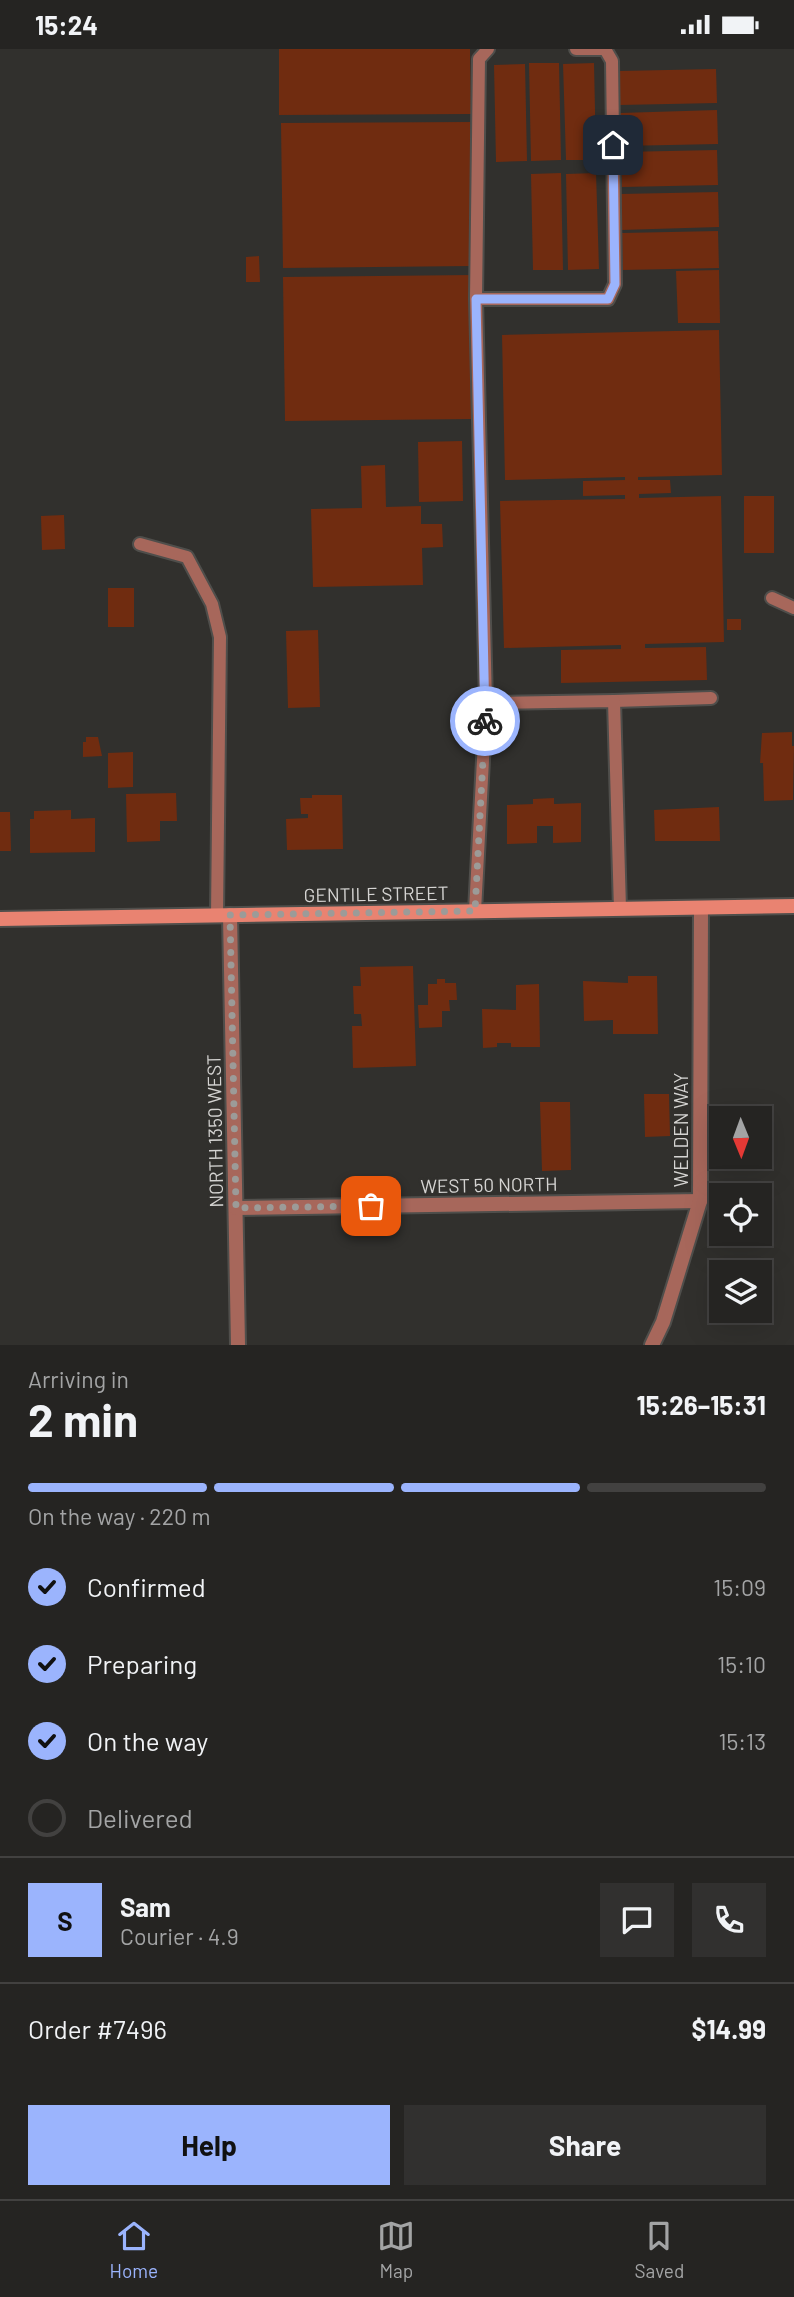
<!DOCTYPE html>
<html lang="en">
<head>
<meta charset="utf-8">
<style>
	body { margin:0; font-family:Barlow,sans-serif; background:#31302f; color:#f1f3f6; height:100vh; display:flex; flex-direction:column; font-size:26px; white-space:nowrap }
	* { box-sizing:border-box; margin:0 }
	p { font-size:23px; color:#a3a4a5 }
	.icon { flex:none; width:38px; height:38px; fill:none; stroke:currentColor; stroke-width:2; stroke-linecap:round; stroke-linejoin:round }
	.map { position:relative; height:1296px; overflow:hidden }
	.panel { display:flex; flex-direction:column; background:#252422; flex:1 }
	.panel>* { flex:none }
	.needle { width:46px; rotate:179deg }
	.fabs { position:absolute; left:709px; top:1057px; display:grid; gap:14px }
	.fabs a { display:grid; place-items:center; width:63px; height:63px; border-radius:0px; background:#252422; box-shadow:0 7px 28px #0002,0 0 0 2px #424140; font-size:35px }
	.pin { position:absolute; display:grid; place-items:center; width:60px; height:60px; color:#fff; margin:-30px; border-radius:14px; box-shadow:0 4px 10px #0006 }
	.courier { position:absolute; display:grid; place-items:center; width:70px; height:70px; margin:-35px; border:5px solid #9bb4fd; border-radius:50%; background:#fff; color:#222; box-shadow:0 2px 9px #0007 }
	.summary em { font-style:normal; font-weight:700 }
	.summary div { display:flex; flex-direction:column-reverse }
	.summary { display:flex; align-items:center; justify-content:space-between; height:119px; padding:0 28px }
	h1 { font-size:46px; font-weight:700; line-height:52px }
	.bar { display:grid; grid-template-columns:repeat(4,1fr); gap:10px 7px; align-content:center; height:84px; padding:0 28px }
	.bar i { height:9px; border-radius:5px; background:#424140 }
	.bar .on { background:#9bb4fd }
	.bar p { grid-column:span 4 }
	.line { display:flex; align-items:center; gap:18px; padding:0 28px; border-top:2px solid #424140 }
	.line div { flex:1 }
	.round { display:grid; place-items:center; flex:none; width:74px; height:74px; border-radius:0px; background:#31302f }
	ol { padding:0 28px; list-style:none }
	li { display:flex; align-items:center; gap:21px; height:77px }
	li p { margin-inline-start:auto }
	li .icon { padding:7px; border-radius:50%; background:#9bb4fd; color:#111; stroke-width:4 }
	li:last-child { color:#a3a4a5 }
	li i { width:38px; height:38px; border:4px solid #424140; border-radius:50% }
	.button { display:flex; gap:14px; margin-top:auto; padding:14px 28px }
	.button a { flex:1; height:80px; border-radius:0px; background:#9bb4fd; color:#111; font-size:28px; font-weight:700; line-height:80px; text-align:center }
	.button a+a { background:#31302f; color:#f1f3f6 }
	.status { display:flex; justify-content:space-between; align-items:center; height:49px; padding:0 35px; background:#252422; direction:ltr }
	.status svg { height:19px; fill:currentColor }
	.tab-bar { display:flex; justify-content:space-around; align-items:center; height:98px; border-top:2px solid #424140; background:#252422; font-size:19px; color:#a3a4a5 }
	.tab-bar a { display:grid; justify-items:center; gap:4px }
	.tab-bar .on { color:#9bb4fd }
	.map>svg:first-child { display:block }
	.building { fill:#702c10 }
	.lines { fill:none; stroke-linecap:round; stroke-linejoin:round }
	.lane-casing { stroke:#4f4e4b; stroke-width:16 }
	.street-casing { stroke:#4f4e4b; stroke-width:18 }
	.secondary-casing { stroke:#4f4e4b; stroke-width:18 }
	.lane { stroke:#a7675b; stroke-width:12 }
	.street { stroke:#a7675b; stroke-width:14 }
	.secondary { stroke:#e98371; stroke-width:14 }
	.done { stroke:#9c9b98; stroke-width:7; stroke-dasharray:0 12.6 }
	.route { stroke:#9bb4fd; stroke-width:9 }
	.labels { text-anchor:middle; stroke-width:5; stroke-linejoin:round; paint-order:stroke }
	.street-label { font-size:19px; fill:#d5d4d2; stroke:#31302d }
</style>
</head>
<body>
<div class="status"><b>15:24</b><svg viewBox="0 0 49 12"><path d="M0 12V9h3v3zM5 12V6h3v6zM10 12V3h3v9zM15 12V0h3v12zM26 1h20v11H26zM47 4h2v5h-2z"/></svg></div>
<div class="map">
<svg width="794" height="1296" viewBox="0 0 794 1296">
	<rect width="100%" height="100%" fill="#31302d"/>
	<!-- building -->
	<g class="building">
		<polygon points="279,0 470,0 471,65 279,66"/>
		<polygon points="529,14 559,14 561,111 531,112"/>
		<polygon points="594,14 596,111 566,111 563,15"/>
		<polygon points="525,15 527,112 496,113 494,16"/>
		<polygon points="716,20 717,54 620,56 619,22"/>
		<polygon points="717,61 718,95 621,97 620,64"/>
		<polygon points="470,73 471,217 283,219 281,74"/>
		<polygon points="717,101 718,136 622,138 621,103"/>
		<polygon points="561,124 563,221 533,221 531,125"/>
		<polygon points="596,124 599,220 568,221 566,125"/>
		<polygon points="718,143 719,178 621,181 620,145"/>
		<polygon points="718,182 719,219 623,221 622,184"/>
		<polygon points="259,207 260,233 246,233 246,208"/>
		<polygon points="719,221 720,274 678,274 676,222"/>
		<polygon points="472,226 473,370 285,372 283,228"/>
		<polygon points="719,281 722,426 638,428 638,431 670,431 671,444 639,445 639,449 721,447 724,593 645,595 645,599 706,598 707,631 561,634 561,601 621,600 621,596 504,599 500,452 625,450 625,446 583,447 583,432 625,431 625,428 505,431 502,286"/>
		<polygon points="462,392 463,452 419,453 418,393"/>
		<polygon points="385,416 386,458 421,457 421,475 442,475 443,498 422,499 423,536 313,538 311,460 362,459 361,417"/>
		<rect x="744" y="447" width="30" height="57"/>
		<polygon points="64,466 65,500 42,501 41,467"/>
		<rect x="108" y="539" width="26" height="39"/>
		<rect x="727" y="570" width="14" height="11"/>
		<polygon points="318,581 320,658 288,659 286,582"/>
		<polygon points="792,683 792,697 794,697 793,751 764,752 763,714 760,714 762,684"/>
		<polygon points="86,688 98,688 102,707 83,708 83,693 86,693"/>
		<polygon points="133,703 133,738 108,739 108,704"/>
		<polygon points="176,744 177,772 160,772 160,792 127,793 126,745"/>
		<polygon points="312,746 342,746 343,800 287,801 286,770 308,769 308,765 301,765 300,749 312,749"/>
		<polygon points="554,749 554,755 581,754 581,793 553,794 553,777 537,777 537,794 507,795 507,756 533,755 533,750"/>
		<polygon points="719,758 720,792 655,792 654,761"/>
		<polygon points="71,761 71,770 95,769 95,803 30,804 30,770 34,770 34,762"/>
		<polygon points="0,763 10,763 11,802 0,802"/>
		<polygon points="413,917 416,1017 353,1019 352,977 362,977 361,965 354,965 353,937 361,937 360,918"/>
		<polygon points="628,927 657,927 658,985 613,985 613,971 584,972 583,932 628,934"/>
		<polygon points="437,930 445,930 445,934 456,934 457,951 449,951 450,962 442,962 442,978 419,979 418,956 428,956 428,935 437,935"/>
		<polygon points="539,935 540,998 511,998 511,994 497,994 497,998 483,999 482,960 516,961 516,936"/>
		<polygon points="644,1045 669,1045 670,1087 645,1088"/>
		<polygon points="540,1053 570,1053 571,1121 542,1122"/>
	</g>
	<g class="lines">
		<!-- lane casing -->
		<g class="lane-casing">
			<g id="lane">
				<polyline points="476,250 608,250 615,235 612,12 605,0 576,0"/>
				<polyline points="140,495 187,508 212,555 220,588 217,867"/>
				<polyline points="772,549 794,559"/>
				<polyline points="614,652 711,649"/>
				<polyline points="486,654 614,652 620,860"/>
				<polyline points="475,862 486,654 476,250 479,10 488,0"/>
			</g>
		</g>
		<!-- street casing -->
		<g class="street-casing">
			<g id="street">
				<polyline points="230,866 238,1296"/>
				<polyline points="236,1159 700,1152"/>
				<polyline points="652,1296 663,1273 700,1152 701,859"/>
			</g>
		</g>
		<!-- secondary casing -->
		<g class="secondary-casing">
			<polyline id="secondary" points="0,870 794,857"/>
		</g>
		<!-- lane -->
		<use href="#lane" class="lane"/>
		<!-- street -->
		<use href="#street" class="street"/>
		<!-- secondary -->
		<use href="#secondary" class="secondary"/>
	</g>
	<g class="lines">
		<!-- done -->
		<polyline class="done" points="371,1157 236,1159 230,866 475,862 485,672"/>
		<!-- route -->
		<polyline class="route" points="485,672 476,250 608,250 615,235 613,96"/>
	</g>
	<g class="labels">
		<!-- street labels -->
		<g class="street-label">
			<text transform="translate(376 845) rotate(-1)" y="7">GENTILE STREET</text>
			<text transform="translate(681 1081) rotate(-90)" y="7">WELDEN WAY</text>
			<text transform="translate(215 1082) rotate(-91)" y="7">NORTH 1350 WEST</text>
			<text transform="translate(489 1136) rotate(-1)" y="7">WEST 50 NORTH</text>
		</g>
	</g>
</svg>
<div class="fabs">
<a><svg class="needle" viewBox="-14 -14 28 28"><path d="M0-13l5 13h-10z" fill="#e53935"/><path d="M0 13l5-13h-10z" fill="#a3a4a5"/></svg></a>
<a><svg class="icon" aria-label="locate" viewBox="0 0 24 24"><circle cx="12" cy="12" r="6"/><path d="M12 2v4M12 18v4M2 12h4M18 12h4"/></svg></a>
<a><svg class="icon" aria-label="layers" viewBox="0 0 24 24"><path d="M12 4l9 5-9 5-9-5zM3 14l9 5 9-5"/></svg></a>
</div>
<div class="pin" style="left:371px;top:1157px;background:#ea580c"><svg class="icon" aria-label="bag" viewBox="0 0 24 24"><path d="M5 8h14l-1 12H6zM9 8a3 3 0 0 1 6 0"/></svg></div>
<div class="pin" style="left:613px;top:96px;background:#1f2937"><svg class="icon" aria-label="home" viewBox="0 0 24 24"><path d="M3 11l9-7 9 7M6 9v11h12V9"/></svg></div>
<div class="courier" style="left:485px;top:672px"><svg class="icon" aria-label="bike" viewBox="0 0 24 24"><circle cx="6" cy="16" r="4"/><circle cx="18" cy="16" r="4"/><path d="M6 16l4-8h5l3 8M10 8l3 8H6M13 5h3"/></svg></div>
</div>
<section class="panel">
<div class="summary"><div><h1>2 min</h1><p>Arriving in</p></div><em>15:26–15:31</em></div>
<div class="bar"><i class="on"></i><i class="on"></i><i class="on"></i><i></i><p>On the way · 220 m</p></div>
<ol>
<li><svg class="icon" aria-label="check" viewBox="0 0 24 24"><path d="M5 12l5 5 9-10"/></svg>Confirmed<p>15:09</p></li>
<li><svg class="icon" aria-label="check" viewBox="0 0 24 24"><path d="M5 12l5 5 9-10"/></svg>Preparing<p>15:10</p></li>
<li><svg class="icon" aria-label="check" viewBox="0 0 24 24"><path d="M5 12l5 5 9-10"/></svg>On the way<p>15:13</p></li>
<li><i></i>Delivered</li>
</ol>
<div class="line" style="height:126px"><b class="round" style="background:#9bb4fd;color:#111">S</b><div><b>Sam</b><p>Courier · 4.9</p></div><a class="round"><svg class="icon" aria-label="chat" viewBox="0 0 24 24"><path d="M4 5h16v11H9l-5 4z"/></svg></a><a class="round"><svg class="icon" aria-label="phone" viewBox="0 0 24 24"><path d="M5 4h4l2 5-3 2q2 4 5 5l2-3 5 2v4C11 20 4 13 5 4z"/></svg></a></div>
<div class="line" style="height:91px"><div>Order #7496</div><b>$14.99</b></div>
<div class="button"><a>Help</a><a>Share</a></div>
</section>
<nav class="tab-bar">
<a class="on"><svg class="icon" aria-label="home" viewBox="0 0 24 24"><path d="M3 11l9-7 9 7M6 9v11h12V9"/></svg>Home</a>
<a><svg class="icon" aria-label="map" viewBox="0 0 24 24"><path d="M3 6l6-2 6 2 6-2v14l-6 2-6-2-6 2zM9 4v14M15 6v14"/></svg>Map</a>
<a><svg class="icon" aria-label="saved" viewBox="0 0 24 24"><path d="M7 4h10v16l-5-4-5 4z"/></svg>Saved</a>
</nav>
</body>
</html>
